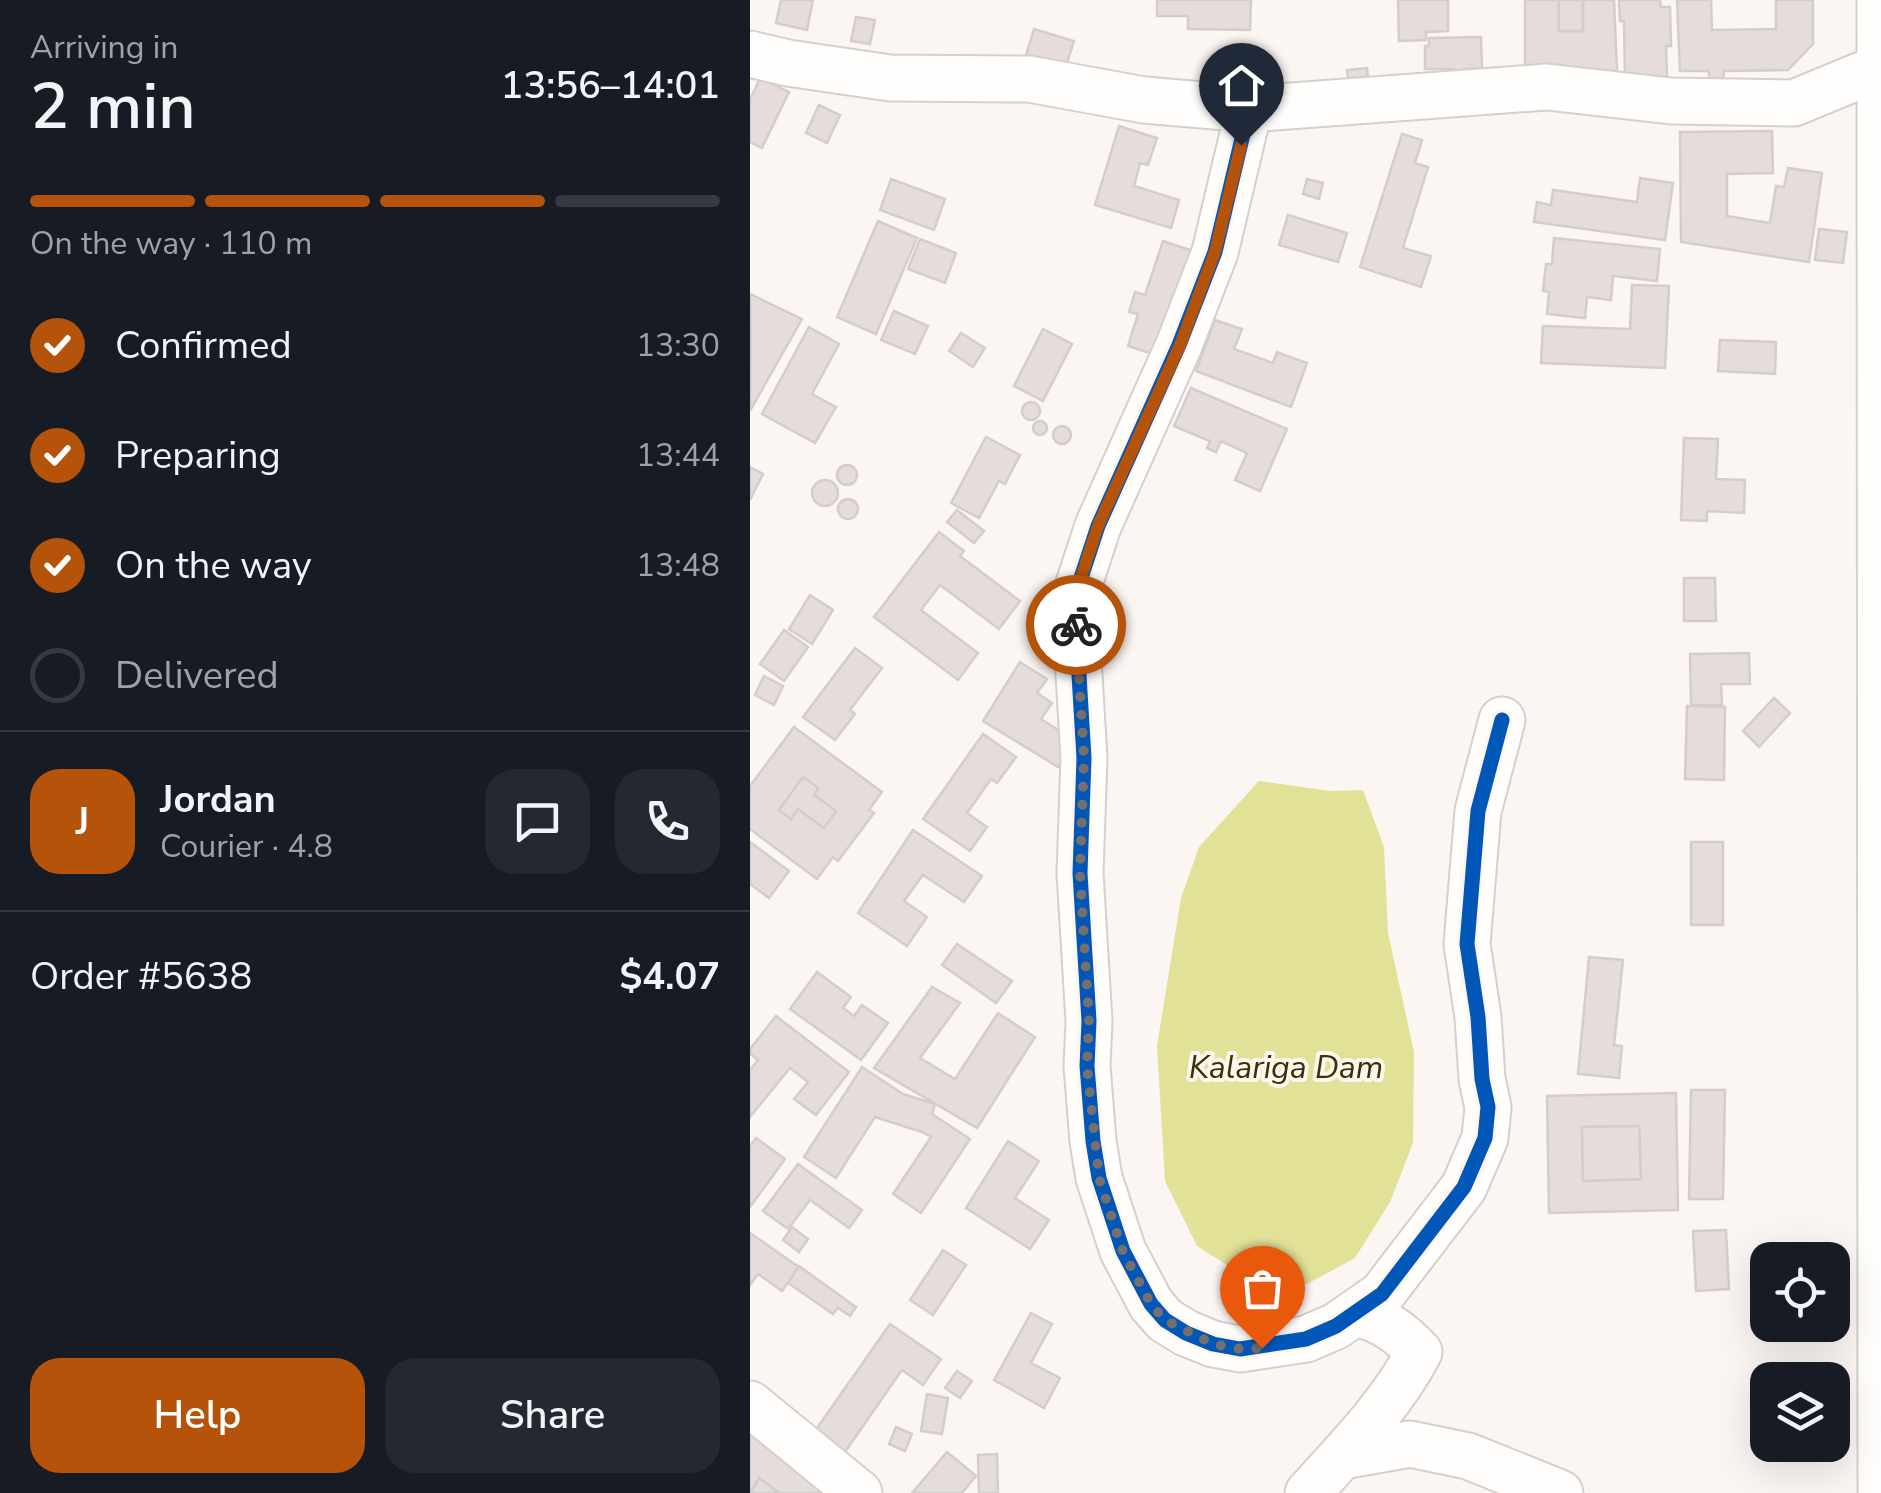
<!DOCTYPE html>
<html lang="en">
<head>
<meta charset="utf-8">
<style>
	body { margin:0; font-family:"Nunito Sans",sans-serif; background:#242831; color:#f1f3f6; height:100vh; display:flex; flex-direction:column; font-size:38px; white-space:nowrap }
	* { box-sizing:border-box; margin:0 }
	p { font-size:32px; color:#9ea1a6 }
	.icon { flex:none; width:55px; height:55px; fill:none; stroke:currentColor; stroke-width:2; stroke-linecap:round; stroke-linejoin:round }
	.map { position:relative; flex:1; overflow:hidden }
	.side { display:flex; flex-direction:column; background:#171b24; width:750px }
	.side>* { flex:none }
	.controls { position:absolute; left:1000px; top:1242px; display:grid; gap:20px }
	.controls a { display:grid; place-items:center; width:100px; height:100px; border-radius:20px; background:#171b24; box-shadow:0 10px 40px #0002; font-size:50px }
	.pin { position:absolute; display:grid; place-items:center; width:85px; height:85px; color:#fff; margin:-102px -42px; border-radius:50% 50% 50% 0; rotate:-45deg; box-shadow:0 0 10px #0007 }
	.pin .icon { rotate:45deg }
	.courier { position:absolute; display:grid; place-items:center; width:100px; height:100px; margin:-50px; border:8px solid #b45309; border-radius:50%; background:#fff; color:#222; box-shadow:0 2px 12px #0007 }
	.overview em { font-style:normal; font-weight:600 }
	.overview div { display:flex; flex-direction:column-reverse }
	.overview { display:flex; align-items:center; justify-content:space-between; height:170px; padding:0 30px }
	h1 { font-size:65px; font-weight:600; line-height:75px }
	.bar { display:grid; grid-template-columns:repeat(4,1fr); gap:15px 10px; align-content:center; height:120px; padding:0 30px }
	.bar i { height:12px; border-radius:8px; background:#363941 }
	.bar .active { background:#b45309 }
	.bar p { grid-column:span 4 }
	.line { display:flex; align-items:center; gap:25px; padding:0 30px; border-top:2px solid #363941 }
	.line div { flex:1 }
	.round { display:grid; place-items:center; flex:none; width:105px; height:105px; border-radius:30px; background:#242831 }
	ol { padding:0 30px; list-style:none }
	li { display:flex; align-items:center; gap:30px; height:110px }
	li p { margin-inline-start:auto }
	li .icon { padding:10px; border-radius:50%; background:#b45309; color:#fff; stroke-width:4 }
	li:last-child { color:#9ea1a6 }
	li i { width:55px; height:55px; border:5px solid #363941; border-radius:50% }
	.action { display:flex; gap:20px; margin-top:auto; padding:20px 30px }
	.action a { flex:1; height:115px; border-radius:30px; background:#b45309; color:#fff; font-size:40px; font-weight:600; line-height:115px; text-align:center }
	.action a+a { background:#242831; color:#f1f3f6 }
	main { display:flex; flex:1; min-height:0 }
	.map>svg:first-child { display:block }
	.water { fill:#e1e198 }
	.building { fill:#e6dcd9; stroke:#d3cecc; stroke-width:2.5; fill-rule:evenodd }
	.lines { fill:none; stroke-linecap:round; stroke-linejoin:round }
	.minor-casing { stroke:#d4d0cc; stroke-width:49 }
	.minor { stroke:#fffefd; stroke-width:45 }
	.cycleway-casing { stroke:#fff5ef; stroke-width:21 }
	.cycleway { stroke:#0057b8; stroke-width:15 }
	.done { stroke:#75706d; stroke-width:10; stroke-dasharray:0 18 }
	.route { stroke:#b45309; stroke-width:12 }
	.labels { text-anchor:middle; stroke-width:8; stroke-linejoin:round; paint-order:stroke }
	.water-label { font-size:32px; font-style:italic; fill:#323306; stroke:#fff5ef }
</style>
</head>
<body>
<main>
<section class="side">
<div class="overview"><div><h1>2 min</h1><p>Arriving in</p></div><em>13:56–14:01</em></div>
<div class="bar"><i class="active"></i><i class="active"></i><i class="active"></i><i></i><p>On the way · 110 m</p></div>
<ol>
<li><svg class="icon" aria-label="check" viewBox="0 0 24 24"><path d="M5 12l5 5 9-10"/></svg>Confirmed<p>13:30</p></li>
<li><svg class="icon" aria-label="check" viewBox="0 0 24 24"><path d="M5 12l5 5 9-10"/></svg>Preparing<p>13:44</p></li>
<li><svg class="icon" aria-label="check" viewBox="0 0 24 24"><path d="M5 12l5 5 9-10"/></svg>On the way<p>13:48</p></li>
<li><i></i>Delivered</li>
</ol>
<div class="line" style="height:180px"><b class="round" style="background:#b45309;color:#fff">J</b><div><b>Jordan</b><p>Courier · 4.8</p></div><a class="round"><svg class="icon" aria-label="chat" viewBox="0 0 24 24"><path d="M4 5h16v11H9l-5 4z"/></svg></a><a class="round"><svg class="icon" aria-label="phone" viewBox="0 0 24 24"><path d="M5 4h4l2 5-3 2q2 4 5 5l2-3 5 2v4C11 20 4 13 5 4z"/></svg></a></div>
<div class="line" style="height:130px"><div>Order #5638</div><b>$4.07</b></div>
<div class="action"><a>Help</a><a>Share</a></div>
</section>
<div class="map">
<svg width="1131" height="1493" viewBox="0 0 1131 1493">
	<rect width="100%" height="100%" fill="#fcf6f2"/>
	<!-- water -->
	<polygon class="water" points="509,781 580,791 613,790 634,847 638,933 664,1052 663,1143 640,1202 605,1258 557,1284 507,1284 447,1246 415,1181 407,1046 431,898 449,847"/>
	<!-- building -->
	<g class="building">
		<polygon points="31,0 63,0 57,30 26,23"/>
		<polygon points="407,0 501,0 500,30 438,29 438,16 407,16"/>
		<polygon points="648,0 698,0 698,31 676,32 676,40 649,41"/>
		<polygon points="775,0 809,0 809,31 833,31 833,0 864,0 867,71 775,70"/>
		<rect x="809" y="0" width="24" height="31"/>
		<polygon points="869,0 910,0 911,7 920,7 921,46 916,46 917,77 875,77 874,21 870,21"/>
		<polygon points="927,0 961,0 962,30 1026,29 1026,0 1063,0 1063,44 1038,70 974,71 973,79 959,78 959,71 930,71"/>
		<polygon points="106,17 125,20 120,44 101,41"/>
		<polygon points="284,29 324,41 314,72 275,59"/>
		<polygon points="731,37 732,68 715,69 715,75 705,75 704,69 675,69 675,46 679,46 679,38"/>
		<polygon points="617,68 618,81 599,83 597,70"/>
		<polygon points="10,78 39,92 12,148 0,142 0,100"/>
		<polygon points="69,105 90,115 77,143 56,133"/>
		<polygon points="369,126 407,138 398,165 390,163 384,186 429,200 421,228 345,205"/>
		<polygon points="1022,131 1023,173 977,174 977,216 1020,223 1026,186 1034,187 1038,168 1072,173 1059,262 931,242 930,132"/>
		<polygon points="652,134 672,140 665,163 678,167 653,248 681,256 671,287 610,267"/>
		<polygon points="890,178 923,183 915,240 784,222 787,202 801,205 803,190 887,202"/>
		<polygon points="141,179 195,199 184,230 130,210"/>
		<polygon points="557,179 573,183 569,199 553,194"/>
		<polygon points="538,215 597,233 588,262 529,245"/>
		<polygon points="128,221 167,238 126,334 87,317"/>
		<polygon points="1069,229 1097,232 1093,263 1065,260"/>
		<polygon points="804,238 910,249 907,281 863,276 861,300 837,297 835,318 797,314 799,292 793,291 796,264 802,264"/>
		<polygon points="170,239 206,253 195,283 158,269"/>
		<polygon points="413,241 449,253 414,358 378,346 388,314 379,312 385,292 395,295"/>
		<polygon points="882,285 919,286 915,368 791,363 793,326 880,329"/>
		<polygon points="0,294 52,319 0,411 1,340"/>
		<polygon points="144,311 178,326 165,354 131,340"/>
		<polygon points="465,320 492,329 484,349 523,363 527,352 557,363 541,407 446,371"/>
		<polygon points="59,327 89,344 62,394 86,407 65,443 12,414"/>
		<polygon points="293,329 322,344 293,401 264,386"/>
		<polygon points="211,333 235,348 223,367 199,351"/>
		<polygon points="970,340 1026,342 1025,374 968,371"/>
		<polygon points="441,388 537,429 510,491 485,480 497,453 471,441 466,452 457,448 460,441 424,426"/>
		<circle cx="281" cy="411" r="9"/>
		<circle cx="290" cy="428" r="7"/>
		<circle cx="312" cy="435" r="9"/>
		<polygon points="236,437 270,455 255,484 249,481 229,518 201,503"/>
		<polygon points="934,438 968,439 966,479 995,480 994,513 957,511 957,521 931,520"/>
		<circle cx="97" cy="475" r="10"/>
		<polygon points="0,467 13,474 0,500"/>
		<circle cx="75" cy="493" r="13"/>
		<circle cx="98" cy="509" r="10"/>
		<polygon points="207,510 234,531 224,543 197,522"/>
		<polygon points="189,532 214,551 210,556 270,601 249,629 190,585 171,610 228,653 208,680 124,617"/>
		<polygon points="934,578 965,578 966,621 934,621"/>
		<polygon points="60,595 83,610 62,644 39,629"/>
		<polygon points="34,630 58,647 34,681 10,664"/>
		<polygon points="105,648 132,668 100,710 105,714 85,740 53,717"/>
		<polygon points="999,653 1000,684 971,684 972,705 941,705 940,654"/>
		<polygon points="270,662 297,679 287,693 302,703 291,719 324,740 308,767 233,721"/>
		<polygon points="14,676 33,686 24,705 5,695"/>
		<polygon points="1024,698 1040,713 1009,747 993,731"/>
		<polygon points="937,706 975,707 974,780 935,779"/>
		<path d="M 44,727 L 132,792 L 119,810 L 124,813 L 88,861 L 83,857 L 67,879 L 0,829 L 0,786 ZM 53,777 L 68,788 L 64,795 L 86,811 L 74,828 L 48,809 L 41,819 L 29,810 Z"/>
		<polygon points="233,734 266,757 247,783 241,779 217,813 237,827 220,851 173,819"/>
		<polygon points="53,777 68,788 64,795 86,811 74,828 48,809 41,819 29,810"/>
		<polygon points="163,830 232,876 214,902 173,875 154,901 177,917 157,946 108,913"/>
		<polygon points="0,842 39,871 19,898 0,884"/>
		<rect x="941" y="842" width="32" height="83"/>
		<polygon points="207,944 262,981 246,1003 192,965"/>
		<polygon points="839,957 873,960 864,1045 872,1046 869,1078 828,1074"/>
		<polygon points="67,972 101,997 93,1008 104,1016 112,1005 138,1023 111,1060 40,1009"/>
		<polygon points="182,987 210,1003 170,1058 205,1079 248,1013 285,1037 227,1128 124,1068"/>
		<polygon points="26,1016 99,1072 66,1115 44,1099 58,1082 40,1068 0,1117 0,1070 8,1060 0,1054 0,1049"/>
		<polygon points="112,1067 153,1094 185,1104 182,1114 220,1139 171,1213 143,1194 181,1137 172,1132 125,1117 86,1178 54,1157"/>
		<polygon points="941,1090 975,1090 973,1199 939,1199"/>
		<path d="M 926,1093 L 928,1210 L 799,1213 L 797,1096 ZM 889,1126 L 891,1179 L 833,1181 L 832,1127 Z"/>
		<polygon points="889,1126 891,1179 833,1181 832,1127"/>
		<polygon points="6,1138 35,1159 0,1207 0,1146"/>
		<polygon points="258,1141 289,1161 265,1198 299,1220 280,1249 216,1208"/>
		<polygon points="48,1164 112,1210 99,1228 60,1200 38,1229 13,1211"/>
		<polygon points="42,1227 58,1239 49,1252 33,1240"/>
		<polygon points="976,1230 979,1289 946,1291 943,1231"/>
		<polygon points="0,1233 49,1267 32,1291 8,1274 0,1285"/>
		<polygon points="193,1250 216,1265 183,1315 160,1300"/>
		<polygon points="49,1266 106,1307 100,1316 88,1308 83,1314 38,1283"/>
		<polygon points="281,1313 302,1324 281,1363 310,1378 294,1408 244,1380"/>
		<polygon points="140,1324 191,1359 173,1385 152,1370 95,1452 65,1431"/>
		<polygon points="207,1371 222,1381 210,1398 195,1388"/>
		<polygon points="177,1394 198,1398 192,1434 171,1431"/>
		<polygon points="146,1427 162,1434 155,1451 139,1444"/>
		<polygon points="0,1432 81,1493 29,1493 9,1478 0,1493"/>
		<polygon points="197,1452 226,1476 212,1493 162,1493"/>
		<polygon points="247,1454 248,1493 229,1493 228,1455"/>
		<polygon points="9,1478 29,1493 1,1493"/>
	</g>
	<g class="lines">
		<!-- minor casing -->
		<g class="minor-casing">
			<g id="minor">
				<polyline points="1130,0 1131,1493"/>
				<polyline points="0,54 38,63 140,78 279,79 394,100 499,109 797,87 921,101 1044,103 1131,67"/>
				<polyline points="499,109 465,252 429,345 348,526 329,584 325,609 334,758 330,873 339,1021 337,1066 343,1141 349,1178 373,1251 401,1304 415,1320 436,1333 463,1344 490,1349 556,1339 586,1326 632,1294 714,1187 735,1138 738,1107 732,1079 728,1017 717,944 728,811 752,720"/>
				<polyline points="0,1404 109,1493"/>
				<polyline points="592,1456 660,1444 718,1456 810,1493"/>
				<path d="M 558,1493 C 597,1450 642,1404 669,1352 C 650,1332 633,1320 607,1313"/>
			</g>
		</g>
		<!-- minor -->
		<use href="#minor" class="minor"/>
		<!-- cycleway casing -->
		<g class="cycleway-casing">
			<polyline id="cycleway" points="499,109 465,252 429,345 348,526 329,584 325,609 334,758 330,873 339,1021 337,1066 343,1141 349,1178 373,1251 401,1304 415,1320 436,1333 463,1344 490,1349 556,1339 586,1326 632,1294 714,1187 735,1138 738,1107 732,1079 728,1017 717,944 728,811 752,720"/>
		</g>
		<!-- cycleway -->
		<use href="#cycleway" class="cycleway"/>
	</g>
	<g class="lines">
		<!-- done -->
		<polyline class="done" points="326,625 334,758 330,873 339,1021 337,1066 349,1178 373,1252 401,1304 415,1320 463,1344 490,1349 512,1348"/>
		<!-- route -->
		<polyline class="route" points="326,625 329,584 348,526 430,345 465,252 491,145"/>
	</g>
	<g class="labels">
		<!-- water labels -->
		<g class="water-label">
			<text x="536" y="1078">Kalariga Dam</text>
		</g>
	</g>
</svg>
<div class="controls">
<a><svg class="icon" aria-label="locate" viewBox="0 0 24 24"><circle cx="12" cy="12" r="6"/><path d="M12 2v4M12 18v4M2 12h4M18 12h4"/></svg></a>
<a><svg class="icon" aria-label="layers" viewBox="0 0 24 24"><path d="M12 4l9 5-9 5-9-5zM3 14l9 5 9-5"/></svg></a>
</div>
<div class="pin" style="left:512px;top:1348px;background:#ea580c"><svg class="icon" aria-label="bag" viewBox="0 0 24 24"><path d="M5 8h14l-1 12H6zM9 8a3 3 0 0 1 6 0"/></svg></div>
<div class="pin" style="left:491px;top:145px;background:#1f2937"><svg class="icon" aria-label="home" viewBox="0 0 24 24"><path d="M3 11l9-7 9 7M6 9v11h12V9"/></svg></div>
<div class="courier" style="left:326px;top:625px"><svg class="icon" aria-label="bike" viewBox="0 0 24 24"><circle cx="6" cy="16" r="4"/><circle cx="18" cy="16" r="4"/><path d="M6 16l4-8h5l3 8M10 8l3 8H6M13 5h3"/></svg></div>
</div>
</main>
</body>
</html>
